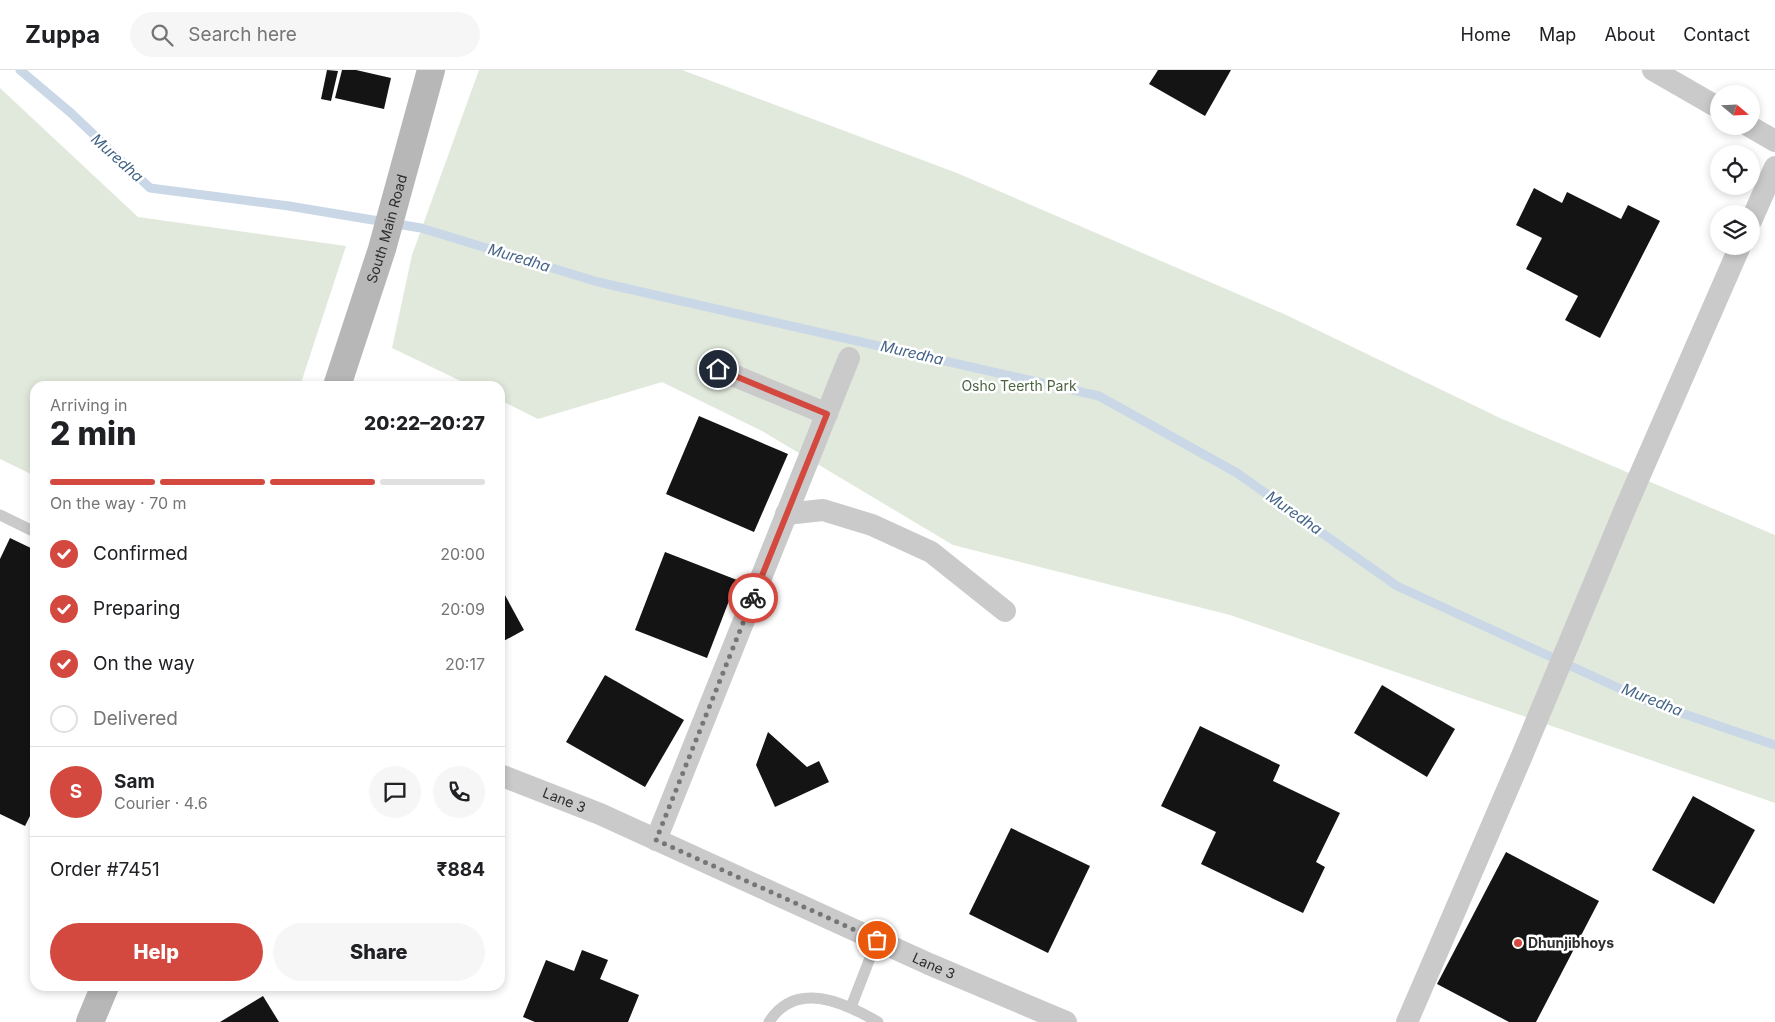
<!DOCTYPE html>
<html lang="en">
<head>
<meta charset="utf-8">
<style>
	body { margin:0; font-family:Inter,sans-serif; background:#f6f6f6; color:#202124; height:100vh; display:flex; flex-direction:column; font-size:19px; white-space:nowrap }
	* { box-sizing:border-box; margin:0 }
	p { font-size:16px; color:#757577 }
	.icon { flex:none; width:28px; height:28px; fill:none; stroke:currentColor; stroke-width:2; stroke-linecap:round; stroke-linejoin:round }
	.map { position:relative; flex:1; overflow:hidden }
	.details { position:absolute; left:30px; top:311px; width:475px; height:610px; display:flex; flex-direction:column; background:#fff; border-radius:15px; box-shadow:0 2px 8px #0003 }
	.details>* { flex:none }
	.needle { width:32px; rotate:109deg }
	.buttons { position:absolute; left:1710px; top:15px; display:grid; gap:10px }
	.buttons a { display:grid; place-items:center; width:50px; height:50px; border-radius:50%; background:#fff; box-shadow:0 2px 8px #0003; font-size:25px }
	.pin { position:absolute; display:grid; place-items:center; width:42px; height:42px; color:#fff; margin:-21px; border:2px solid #fff; border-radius:50%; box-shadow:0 1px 5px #0007 }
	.courier { position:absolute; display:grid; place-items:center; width:50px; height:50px; margin:-25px; border:4px solid #d4493f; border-radius:50%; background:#fff; color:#222; box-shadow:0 1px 6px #0007 }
	.headline em { font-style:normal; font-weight:800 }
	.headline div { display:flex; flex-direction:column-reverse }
	.headline { display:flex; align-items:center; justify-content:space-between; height:85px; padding:0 20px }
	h1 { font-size:32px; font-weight:800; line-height:38px }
	.bar { display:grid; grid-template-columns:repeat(4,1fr); gap:8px 5px; align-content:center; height:60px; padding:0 20px }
	.bar i { height:6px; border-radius:4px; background:#e0e0e0 }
	.bar .current { background:#d4493f }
	.bar p { grid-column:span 4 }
	.line { display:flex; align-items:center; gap:12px; padding:0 20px; border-top:1px solid #e0e0e0 }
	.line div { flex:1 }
	.round { display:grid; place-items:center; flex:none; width:52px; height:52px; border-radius:26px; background:#f6f6f6 }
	ol { padding:0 20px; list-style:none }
	li { display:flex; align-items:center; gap:15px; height:55px }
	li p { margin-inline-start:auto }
	li .icon { padding:5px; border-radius:50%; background:#d4493f; color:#fff; stroke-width:4 }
	li:last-child { color:#757577 }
	li i { width:28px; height:28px; border:2px solid #e0e0e0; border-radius:50% }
	.primary-button { display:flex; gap:10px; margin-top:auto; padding:10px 20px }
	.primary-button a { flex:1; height:58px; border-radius:30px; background:#d4493f; color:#fff; font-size:20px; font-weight:800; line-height:58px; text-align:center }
	.primary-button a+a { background:#f6f6f6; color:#202124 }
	header { display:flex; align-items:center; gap:30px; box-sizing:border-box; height:70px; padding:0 25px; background:#fff; border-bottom:1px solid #e0e0e0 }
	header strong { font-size:24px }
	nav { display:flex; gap:28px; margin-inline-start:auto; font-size:18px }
	.search { width:350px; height:45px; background:#f6f6f6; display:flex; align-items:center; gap:12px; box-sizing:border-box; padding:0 18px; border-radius:28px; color:#757577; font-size:19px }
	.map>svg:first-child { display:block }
	.green { fill:#e1e9dc }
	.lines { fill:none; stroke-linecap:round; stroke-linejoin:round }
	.stream { stroke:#c9d7e7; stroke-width:9 }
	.building { fill:#141414 }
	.service { stroke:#cacaca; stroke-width:11 }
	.minor { stroke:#cacaca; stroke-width:22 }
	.secondary { stroke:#b7b7b7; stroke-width:28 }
	.done { stroke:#767676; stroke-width:5; stroke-dasharray:0 9 }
	.route { stroke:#d4493f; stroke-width:6 }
	.poi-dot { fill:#d4493f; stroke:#fff; stroke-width:2 }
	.labels { text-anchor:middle; stroke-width:5; stroke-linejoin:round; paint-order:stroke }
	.street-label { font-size:14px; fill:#2d2d2d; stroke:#fff }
	.park-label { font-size:14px; fill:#4b643f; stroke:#fff }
	.poi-label { font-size:14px; font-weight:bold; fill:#2d2d2d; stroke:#fff; text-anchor:start }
	.water-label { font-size:15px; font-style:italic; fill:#436387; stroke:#fff }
</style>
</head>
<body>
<header>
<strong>Zuppa</strong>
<div class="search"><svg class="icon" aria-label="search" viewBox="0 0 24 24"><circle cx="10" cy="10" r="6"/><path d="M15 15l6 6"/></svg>Search here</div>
<nav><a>Home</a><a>Map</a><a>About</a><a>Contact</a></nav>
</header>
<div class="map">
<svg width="1775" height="952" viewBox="0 0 1775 952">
	<rect width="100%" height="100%" fill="#fff"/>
	<!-- green -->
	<g class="green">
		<polygon points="479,0 682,0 957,103 1284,244 1500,348 1775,465 1775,733 1230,545 953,475 762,361 662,312 538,349 500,330 500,316 471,316 392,278 412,185"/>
		<polygon points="0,18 138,147 346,176 300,316 35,316 35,406 0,389"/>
	</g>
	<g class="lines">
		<!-- stream -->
		<polyline class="stream" points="20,0 71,43 150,118 289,136 421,158 598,212 1099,326 1237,403 1397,516 1649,632 1775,675"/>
	</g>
	<!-- building -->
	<g class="building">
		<polygon points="327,0 338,1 331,31 321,29"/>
		<polygon points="342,0 356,0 391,8 384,39 335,28"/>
		<polygon points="1158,0 1231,0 1205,46 1149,14"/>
		<polygon points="1534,118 1562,133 1567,122 1621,149 1628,135 1660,151 1600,268 1565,250 1578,226 1526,199 1542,168 1516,155"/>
		<polygon points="699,346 788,384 754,462 666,424"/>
		<polygon points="10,468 35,480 35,736 25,756 0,744 0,489"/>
		<polygon points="665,482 737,510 707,588 635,560"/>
		<polygon points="500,516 524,560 500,573"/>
		<polygon points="605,605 684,650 645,717 566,672"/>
		<polygon points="1382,615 1455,659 1427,707 1354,663"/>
		<polygon points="1200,656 1280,695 1273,711 1340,743 1316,792 1325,797 1303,843 1201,794 1216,762 1161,736"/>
		<polygon points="768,662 807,697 819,691 829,712 775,737 756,695"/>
		<polygon points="1693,726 1755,760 1714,834 1652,800"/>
		<polygon points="1011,758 1090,796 1048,883 969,844"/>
		<polygon points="1506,782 1599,831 1536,952 1509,952 1437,914"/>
		<polygon points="582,880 608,890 600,909 639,925 628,952 535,952 523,947 546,890 574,901"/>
		<polygon points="263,926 279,952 220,952"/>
	</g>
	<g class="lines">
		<!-- service -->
		<g class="service">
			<polyline points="0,445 35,462"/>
			<polyline points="851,937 877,870"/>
			<path d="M 769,952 C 796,909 845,933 878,952"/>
		</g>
		<!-- minor -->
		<g class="minor">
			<polyline points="1653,0 1719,38"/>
			<polyline points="1749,56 1775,71"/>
			<polyline points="1751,151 1775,97"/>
			<polyline points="718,299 827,344"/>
			<polyline points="786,444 823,440 872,455 931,482 1005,541"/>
			<path id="s1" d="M 500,705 L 600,744 L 929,894 L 1066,952"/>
			<polyline points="656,770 849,288"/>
			<polyline points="1407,952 1521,688 1625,439 1740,176"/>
		</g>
		<!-- secondary -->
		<g class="secondary">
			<path id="s2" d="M 337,316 L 382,179 L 431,0"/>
			<polyline points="90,952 105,916"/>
		</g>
	</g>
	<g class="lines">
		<!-- done -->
		<polyline class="done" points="753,528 656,770 877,870"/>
		<!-- route -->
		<polyline class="route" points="718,299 827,344 753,528"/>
	</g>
	<!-- markers -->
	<circle class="poi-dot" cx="1518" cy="873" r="5"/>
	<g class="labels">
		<!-- street labels -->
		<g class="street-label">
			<text dy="5" stroke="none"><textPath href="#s2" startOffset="165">South Main Road</textPath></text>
			<text dy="5" stroke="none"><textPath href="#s1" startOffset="69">Lane 3</textPath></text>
			<text dy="5" stroke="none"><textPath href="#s1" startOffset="474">Lane 3</textPath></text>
		</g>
		<!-- park labels -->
		<g class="park-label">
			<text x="1019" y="321">Osho Teerth Park</text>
		</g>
		<!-- poi labels -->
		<g class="poi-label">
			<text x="1528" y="878">Dhunjibhoys</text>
		</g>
		<!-- water labels -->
		<g class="water-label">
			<text transform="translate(117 88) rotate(42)" y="5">Muredha</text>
			<text transform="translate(519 188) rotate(17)" y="5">Muredha</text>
			<text transform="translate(912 283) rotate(13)" y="5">Muredha</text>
			<text transform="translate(1294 443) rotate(35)" y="5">Muredha</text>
			<text transform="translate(1652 630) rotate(22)" y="5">Muredha</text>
		</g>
	</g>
</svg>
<div class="buttons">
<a><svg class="needle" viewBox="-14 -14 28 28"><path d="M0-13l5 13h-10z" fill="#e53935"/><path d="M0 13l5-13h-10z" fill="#757577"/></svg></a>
<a><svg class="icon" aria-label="locate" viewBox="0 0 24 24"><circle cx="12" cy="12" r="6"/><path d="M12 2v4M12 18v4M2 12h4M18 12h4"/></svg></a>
<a><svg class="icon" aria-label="layers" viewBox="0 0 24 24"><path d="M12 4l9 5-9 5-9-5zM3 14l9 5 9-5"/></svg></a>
</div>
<div class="pin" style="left:877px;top:870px;background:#ea580c"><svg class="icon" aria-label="bag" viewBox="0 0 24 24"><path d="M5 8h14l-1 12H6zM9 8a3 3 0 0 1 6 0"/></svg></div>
<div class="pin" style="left:718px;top:299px;background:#1f2937"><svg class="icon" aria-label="home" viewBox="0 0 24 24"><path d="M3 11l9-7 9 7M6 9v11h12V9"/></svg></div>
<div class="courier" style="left:753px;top:528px"><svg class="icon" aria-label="bike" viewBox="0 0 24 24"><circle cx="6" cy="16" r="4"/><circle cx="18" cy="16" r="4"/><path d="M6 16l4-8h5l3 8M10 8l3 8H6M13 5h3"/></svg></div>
<section class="details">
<div class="headline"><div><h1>2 min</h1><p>Arriving in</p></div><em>20:22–20:27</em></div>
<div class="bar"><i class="current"></i><i class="current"></i><i class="current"></i><i></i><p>On the way · 70 m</p></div>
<ol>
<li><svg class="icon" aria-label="check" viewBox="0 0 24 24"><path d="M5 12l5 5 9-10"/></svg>Confirmed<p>20:00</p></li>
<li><svg class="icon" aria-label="check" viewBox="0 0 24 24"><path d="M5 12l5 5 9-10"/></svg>Preparing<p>20:09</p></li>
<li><svg class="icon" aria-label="check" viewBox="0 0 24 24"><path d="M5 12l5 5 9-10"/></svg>On the way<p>20:17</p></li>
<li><i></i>Delivered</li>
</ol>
<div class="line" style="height:90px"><b class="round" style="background:#d4493f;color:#fff">S</b><div><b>Sam</b><p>Courier · 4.6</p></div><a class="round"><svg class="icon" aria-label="chat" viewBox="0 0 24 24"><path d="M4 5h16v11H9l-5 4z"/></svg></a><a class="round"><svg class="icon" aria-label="phone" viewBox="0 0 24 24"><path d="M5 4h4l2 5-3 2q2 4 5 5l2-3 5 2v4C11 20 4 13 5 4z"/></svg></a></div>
<div class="line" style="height:65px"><div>Order #7451</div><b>₹884</b></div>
<div class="primary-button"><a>Help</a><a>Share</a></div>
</section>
</div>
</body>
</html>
